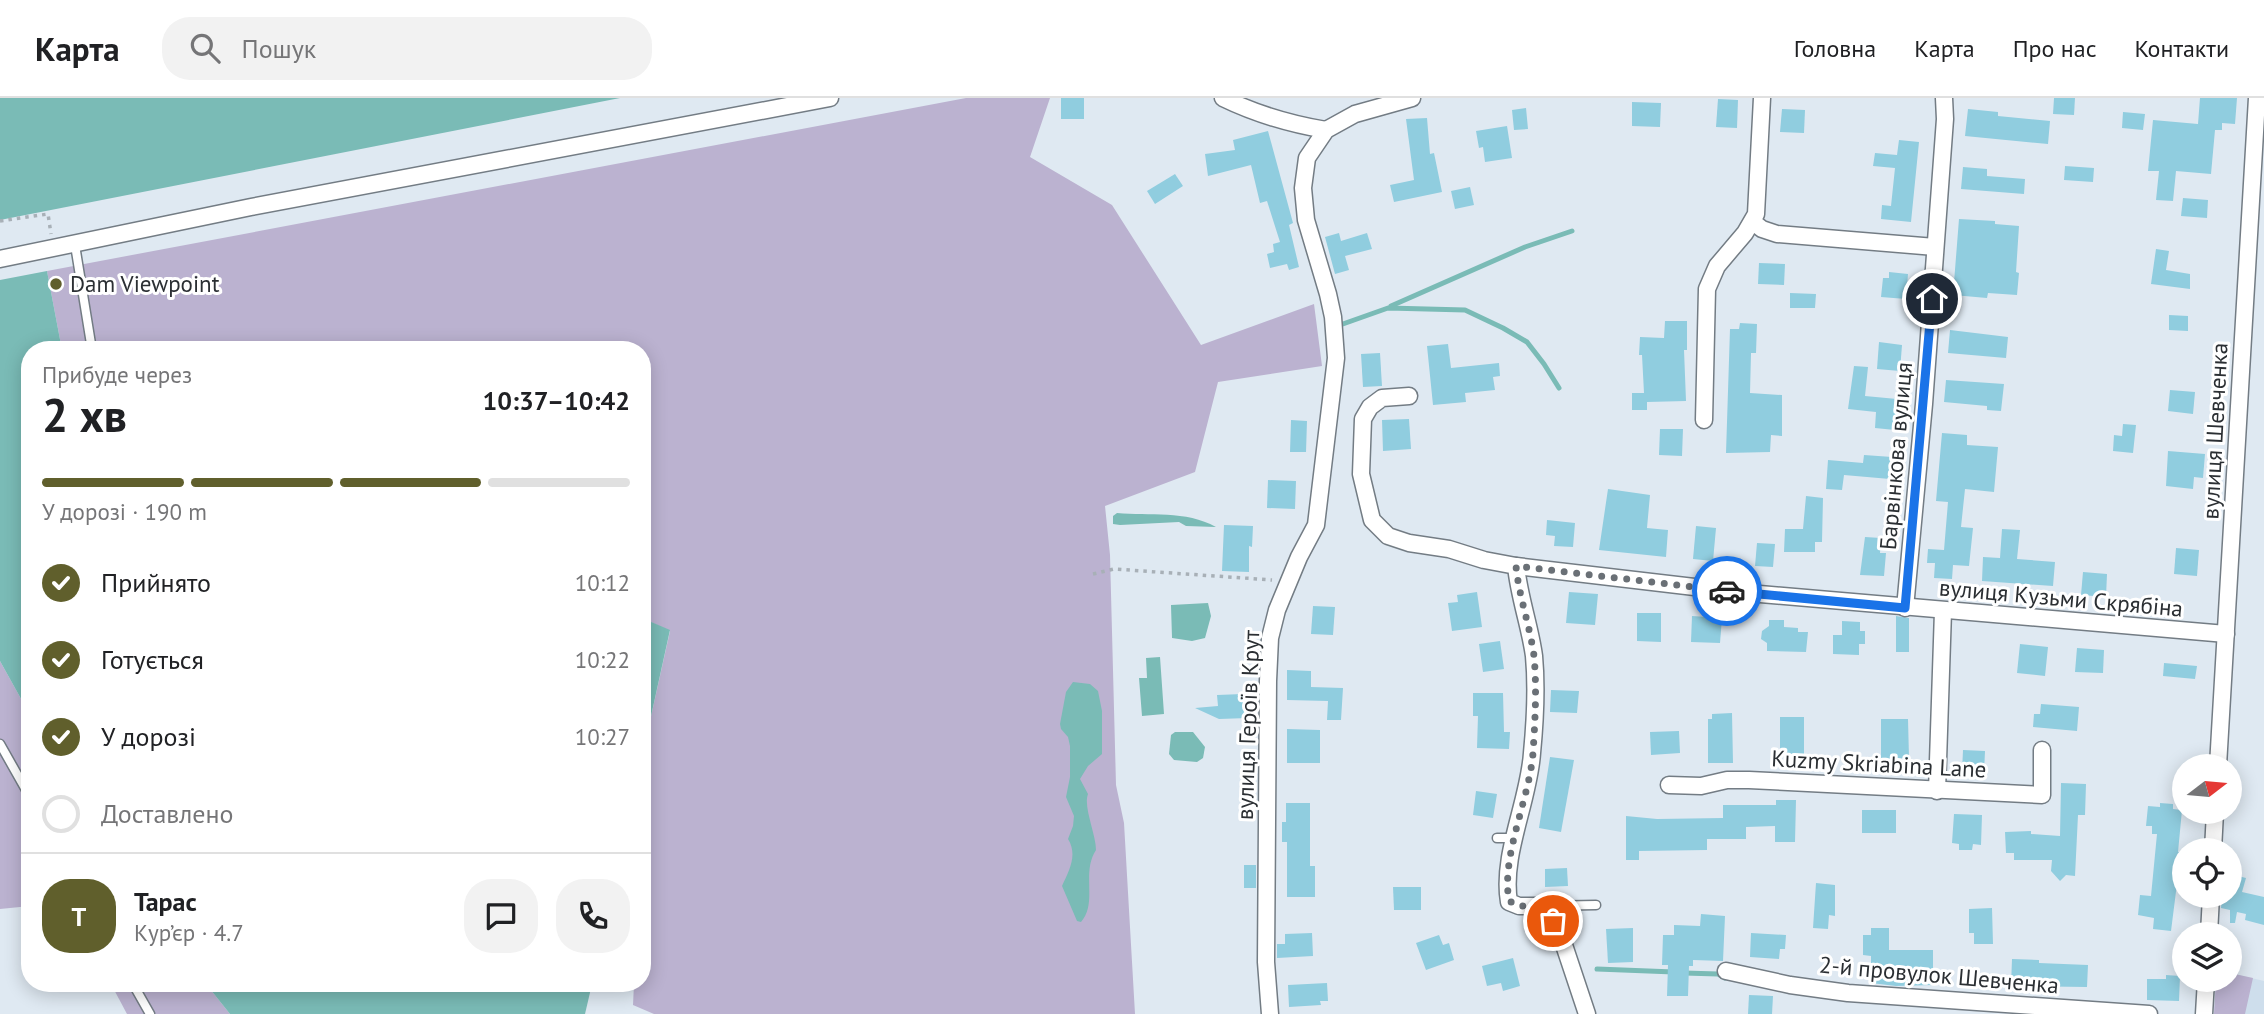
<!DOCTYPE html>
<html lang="uk">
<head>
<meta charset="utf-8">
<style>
	body { margin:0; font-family:"PT Sans",sans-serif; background:#f2f2f2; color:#202124; height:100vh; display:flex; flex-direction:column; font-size:26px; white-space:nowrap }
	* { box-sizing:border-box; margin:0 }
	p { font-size:23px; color:#757577 }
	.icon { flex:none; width:38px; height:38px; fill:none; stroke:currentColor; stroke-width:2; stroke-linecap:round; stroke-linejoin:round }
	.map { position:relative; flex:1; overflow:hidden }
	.drawer { position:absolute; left:21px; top:243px; width:630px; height:651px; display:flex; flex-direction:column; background:#fff; border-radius:28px; box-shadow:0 4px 18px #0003 }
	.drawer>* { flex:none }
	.needle { width:46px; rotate:74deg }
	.fabs { position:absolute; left:2172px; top:656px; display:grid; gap:14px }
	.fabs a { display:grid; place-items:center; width:70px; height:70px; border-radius:50%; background:#fff; box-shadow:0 4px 18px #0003; font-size:35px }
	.pin { position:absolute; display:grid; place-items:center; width:60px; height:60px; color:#fff; margin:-30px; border:4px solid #fff; border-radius:50%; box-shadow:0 2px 7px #0007 }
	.courier { position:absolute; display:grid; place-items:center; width:70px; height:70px; margin:-35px; border:5px solid #1a73e8; border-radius:50%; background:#fff; color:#222; box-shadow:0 2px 9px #0007 }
	.overview em { font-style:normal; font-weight:800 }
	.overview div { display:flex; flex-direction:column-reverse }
	.overview { display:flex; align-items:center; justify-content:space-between; height:119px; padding:0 21px }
	h1 { font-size:46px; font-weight:800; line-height:52px }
	.bar { display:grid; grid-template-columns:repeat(4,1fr); gap:10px 7px; align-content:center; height:84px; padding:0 21px }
	.bar i { height:9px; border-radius:5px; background:#e0e0e0 }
	.bar .current { background:#605f2c }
	.bar p { grid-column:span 4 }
	.line { display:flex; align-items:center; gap:18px; padding:0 21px; border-top:2px solid #e0e0e0 }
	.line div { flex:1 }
	.round { display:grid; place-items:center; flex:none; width:74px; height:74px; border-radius:28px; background:#f2f2f2 }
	ol { padding:0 21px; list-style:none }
	li { display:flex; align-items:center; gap:21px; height:77px }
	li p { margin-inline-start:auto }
	li .icon { padding:7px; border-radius:50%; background:#605f2c; color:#fff; stroke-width:4 }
	li:last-child { color:#757577 }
	li i { width:38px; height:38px; border:4px solid #e0e0e0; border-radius:50% }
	header { display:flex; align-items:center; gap:42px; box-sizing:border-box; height:98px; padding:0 35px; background:#fff; border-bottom:2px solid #e0e0e0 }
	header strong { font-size:33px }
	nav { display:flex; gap:38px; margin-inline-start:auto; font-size:24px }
	.search { width:490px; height:63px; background:#f2f2f2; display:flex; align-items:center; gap:18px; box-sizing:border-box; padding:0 24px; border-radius:28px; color:#757577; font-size:26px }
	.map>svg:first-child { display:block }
	.built { fill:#cedeec }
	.green { fill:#bbb2d0 }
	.water { fill:#7abbb6 }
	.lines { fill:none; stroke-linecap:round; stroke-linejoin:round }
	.stream { stroke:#7abbb6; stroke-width:5 }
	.building { fill:#90cddf }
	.lane-casing { stroke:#737c84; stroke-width:11 }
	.street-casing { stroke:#737c84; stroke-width:19 }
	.path { stroke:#a8b0b7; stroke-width:3.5; stroke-dasharray:3.5 5; stroke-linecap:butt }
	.lane { stroke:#fff; stroke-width:8 }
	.street { stroke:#fff; stroke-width:16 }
	.done { stroke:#6a7076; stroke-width:7; stroke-dasharray:0 12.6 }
	.route { stroke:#1a73e8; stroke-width:9 }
	.poi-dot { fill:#605f2c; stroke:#fff; stroke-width:2.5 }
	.labels { text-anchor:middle; stroke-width:6; stroke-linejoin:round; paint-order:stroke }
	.poi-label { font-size:23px; fill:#2b2f33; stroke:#fff; text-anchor:start }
	.street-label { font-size:23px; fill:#2b2f33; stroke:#fff }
</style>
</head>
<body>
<header>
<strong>Карта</strong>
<div class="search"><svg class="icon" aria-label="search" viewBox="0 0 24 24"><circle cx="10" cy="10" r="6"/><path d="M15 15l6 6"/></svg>Пошук</div>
<nav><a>Головна</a><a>Карта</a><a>Про нас</a><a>Контакти</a></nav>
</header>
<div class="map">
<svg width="2264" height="916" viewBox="0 0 2264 916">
	<rect width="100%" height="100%" fill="#dfe9f2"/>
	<!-- built -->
	<polygon class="built" points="2230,875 2264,883 2264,916 2214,916 2216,882 2230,882"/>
	<!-- green -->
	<g class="green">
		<polygon points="966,0 1050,0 1030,59 1112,107 1201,247 1314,206 1322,268 1218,284 1195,374 1105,408 1110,457 1116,687 1124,725 1135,916 654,916 633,907 634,886 642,886 642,659 670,533 642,520 642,252 62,252 47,173"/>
		<polygon points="0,563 30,617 30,808 0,811"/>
		<polygon points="2230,875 2253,880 2245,916 2214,916 2216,882 2230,882"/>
		<polygon points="111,886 206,886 230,916 127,916"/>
	</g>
	<!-- water -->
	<g class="water">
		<polygon points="0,0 620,0 0,122"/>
		<polygon points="47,173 62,252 30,252 30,617 0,563 0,182"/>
		<path d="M 1117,415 C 1149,418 1186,412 1216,429 L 1186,428 L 1179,424 L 1120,427 L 1113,426 L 1113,418 Z"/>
		<polygon points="1208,505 1211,518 1205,540 1192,543 1172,540 1171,507"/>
		<polygon points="642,520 670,532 642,659"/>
		<polygon points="1160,559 1164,616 1142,618 1139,580 1147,580 1146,560"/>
		<path d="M 1073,584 L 1090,586 L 1098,593 L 1102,613 L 1102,656 L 1088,668 L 1080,681 L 1088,696 C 1083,709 1096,736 1096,752 C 1081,775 1098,805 1081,824 L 1077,823 L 1062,788 C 1069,773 1078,757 1068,741 L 1073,728 L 1074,718 L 1066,699 L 1070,679 L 1070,648 L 1068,639 L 1061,631 L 1060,626 L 1066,594 Z"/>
		<polygon points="1175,634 1193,634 1205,649 1203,660 1197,664 1174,662 1169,656 1171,637"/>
		<polygon points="206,886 592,886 585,916 230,916"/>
	</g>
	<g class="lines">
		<!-- stream -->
		<g class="stream">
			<polyline points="1391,208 1525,149 1572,133"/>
			<polyline points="1340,227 1388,210 1465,212 1503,230 1527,244 1544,266 1559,290"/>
			<polyline points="1597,871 1674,874"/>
			<polyline points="1684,875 1718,876 1725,880"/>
		</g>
	</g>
	<!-- building -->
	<g class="building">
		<rect x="1061" y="0" width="23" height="21"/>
		<polygon points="2054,0 2075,0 2074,17 2053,16"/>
		<polygon points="2200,0 2237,0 2235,26 2222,25 2222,32 2215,32 2211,76 2176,73 2173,103 2156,102 2159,73 2148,73 2153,22 2198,26"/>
		<polygon points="1718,1 1738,2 1737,30 1716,29"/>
		<polygon points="1632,4 1661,5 1660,29 1632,28"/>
		<polygon points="1526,10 1528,31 1514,32 1512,12"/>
		<polygon points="1782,11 1805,12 1804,35 1780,34"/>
		<polygon points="1968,11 1998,14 1998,18 2050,23 2048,46 1965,38"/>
		<polygon points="2123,14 2145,16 2143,32 2122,30"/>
		<polygon points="1427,20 1430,56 1434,55 1442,94 1394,104 1390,87 1414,82 1406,21"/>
		<polygon points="1507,28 1512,60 1485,64 1483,49 1479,50 1476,33"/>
		<polygon points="1268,33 1293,125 1289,127 1299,169 1289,172 1287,166 1270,170 1267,156 1274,154 1273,146 1280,144 1267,103 1260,105 1251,67 1208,78 1205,56 1235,52 1233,42"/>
		<polygon points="1899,42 1919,44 1911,124 1881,121 1882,107 1891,108 1895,70 1873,68 1875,55 1897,57"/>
		<polygon points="2065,68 2094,70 2093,84 2064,82"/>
		<polygon points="1963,69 1987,71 1987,78 2025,81 2024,96 1961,91"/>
		<polygon points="1175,76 1183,88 1155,106 1147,93"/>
		<polygon points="1470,89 1474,107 1455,111 1451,93"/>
		<polygon points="2183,100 2208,102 2207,120 2181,118"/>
		<polygon points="1959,121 1995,123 1995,126 2019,128 2016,174 2019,175 2017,197 1988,195 1987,200 1953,197"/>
		<polygon points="1339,135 1341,143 1367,135 1372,151 1345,158 1349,172 1335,176 1325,139"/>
		<polygon points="2156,151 2169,153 2166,172 2190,176 2190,191 2151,186"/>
		<polygon points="1759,165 1785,166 1784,187 1758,186"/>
		<polygon points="1889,174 1908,176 1906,201 1881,199 1883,180 1889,180"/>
		<polygon points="1790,195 1816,196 1815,210 1790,210"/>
		<polygon points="2169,217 2188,218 2188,233 2169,232"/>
		<polygon points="1665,223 1687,223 1687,252 1684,252 1686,303 1647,304 1647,312 1632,312 1632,295 1644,295 1642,257 1639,257 1640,239 1664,240"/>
		<polygon points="1740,225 1757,226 1756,255 1751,255 1750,295 1782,297 1782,338 1771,337 1770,354 1726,355 1730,231 1739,231"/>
		<polygon points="1950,232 2008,239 2006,260 1948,255"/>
		<polygon points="1879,244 1902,247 1900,273 1877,271"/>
		<polygon points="1448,246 1451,270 1499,265 1500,278 1493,279 1495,292 1465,295 1466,304 1433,307 1427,248"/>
		<polygon points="1380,255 1382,288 1363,289 1361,256"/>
		<polygon points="1854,268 1868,269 1865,298 1897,301 1895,332 1875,330 1876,314 1848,311"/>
		<polygon points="1946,282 2004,286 2001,313 1987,312 1987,308 1944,304"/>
		<polygon points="2170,292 2195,294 2193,316 2168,313"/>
		<polygon points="1409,321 1411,351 1383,353 1382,322"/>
		<polygon points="1291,322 1307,323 1306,354 1290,354"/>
		<polygon points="2123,326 2136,327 2133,355 2113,353 2114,337 2122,338"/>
		<polygon points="1660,331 1683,331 1682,358 1659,357"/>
		<polygon points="1942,335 1967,337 1967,347 1998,349 1994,394 1965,391 1961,429 1973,430 1969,468 1953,467 1952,481 1934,480 1935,465 1927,465 1928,451 1944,452 1948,404 1936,403"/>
		<polygon points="2168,353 2205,356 2203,380 2194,379 2193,391 2166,388"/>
		<polygon points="1864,357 1892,359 1890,381 1844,377 1842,392 1826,391 1828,362 1863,365"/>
		<polygon points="1268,382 1296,383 1295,411 1267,410"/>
		<polygon points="1608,391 1650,397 1647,430 1668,432 1666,459 1599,452"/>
		<polygon points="1806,398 1823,400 1822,444 1815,444 1815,454 1784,454 1785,431 1803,431"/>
		<polygon points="1547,422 1575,425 1573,449 1554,448 1555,438 1546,437"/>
		<polygon points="1224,427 1253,428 1252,449 1249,448 1249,474 1222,473"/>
		<polygon points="1696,428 1716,430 1713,463 1693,461"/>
		<polygon points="2002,431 2020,432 2017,461 2055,464 2053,488 1982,483 1983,459 2000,460"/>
		<polygon points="1865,439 1881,440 1880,455 1886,455 1884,478 1860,477"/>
		<polygon points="1757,445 1775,446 1773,469 1755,468"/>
		<polygon points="2176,450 2199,452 2197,478 2174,476"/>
		<polygon points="2083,474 2107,476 2106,499 2081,497"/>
		<polygon points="1477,494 1482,529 1452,533 1448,505 1458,504 1457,497"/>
		<polygon points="1569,494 1598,496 1595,527 1566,525"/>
		<polygon points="1313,508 1335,509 1333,537 1311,536"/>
		<polygon points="1637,515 1661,515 1661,544 1637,543"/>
		<polygon points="1692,518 1722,520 1720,545 1691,544"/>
		<polygon points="1896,518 1909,520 1909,554 1896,554"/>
		<polygon points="1769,522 1784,522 1784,529 1798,530 1798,534 1808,534 1806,554 1767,553 1767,545 1761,541 1762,533 1769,528"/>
		<polygon points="1842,523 1860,524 1860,533 1865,533 1865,546 1859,546 1859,557 1833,556 1833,537 1842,537"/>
		<polygon points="1500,543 1504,571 1483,574 1479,546"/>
		<polygon points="2020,546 2048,549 2045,578 2017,575"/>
		<polygon points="2077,550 2104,552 2103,575 2075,574"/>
		<polygon points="2164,565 2197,568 2195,581 2163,578"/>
		<polygon points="1287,572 1311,573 1311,589 1343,590 1341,622 1327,622 1328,603 1287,602"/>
		<polygon points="1551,592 1579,593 1577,615 1550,614"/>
		<polygon points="1473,595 1503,595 1504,634 1510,634 1509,651 1477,650 1478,618 1473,618"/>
		<polygon points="1243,596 1243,606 1248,606 1248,620 1219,621 1195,610 1218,608 1217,597"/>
		<polygon points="2041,606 2079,609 2077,633 2033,629 2034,616 2040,616"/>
		<polygon points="1732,615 1733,665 1708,665 1708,621 1712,621 1712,616"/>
		<rect x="1780" y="619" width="24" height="38"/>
		<polygon points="1881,621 1908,621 1909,660 1881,661"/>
		<polygon points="1287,631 1320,632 1320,665 1287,665"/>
		<polygon points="1679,633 1680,655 1651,657 1650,634"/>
		<polygon points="1963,652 1985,653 1984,676 1962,674"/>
		<polygon points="1550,659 1574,662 1561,734 1539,730"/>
		<polygon points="2061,685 2086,686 2085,717 2078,717 2075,778 2066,777 2060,783 2051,773 2052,762 2014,762 2014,755 2006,755 2005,734 2031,733 2031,736 2060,738"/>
		<polygon points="1476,693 1497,696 1493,720 1473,717"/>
		<polygon points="1776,702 1796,702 1795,744 1775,744 1775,728 1746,729 1746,741 1707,741 1707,752 1639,753 1639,762 1626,762 1626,718 1657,721 1723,720 1723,707 1776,707"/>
		<polygon points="1286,705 1310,705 1310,768 1315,768 1315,799 1287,799 1287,744 1282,744 1282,724 1286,724"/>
		<polygon points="2160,705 2173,706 2173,711 2182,712 2178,754 2181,754 2171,833 2153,831 2154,820 2138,817 2140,797 2151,798 2157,736 2152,736 2152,728 2146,728 2148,708 2160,709"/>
		<rect x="1862" y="712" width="34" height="23"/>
		<polygon points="1954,716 1982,717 1981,747 1973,746 1972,752 1959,752 1959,746 1952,745"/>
		<rect x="1244" y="767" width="12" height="23"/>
		<polygon points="1567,770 1568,788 1545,789 1545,771"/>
		<polygon points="2230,776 2246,780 2242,794 2264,799 2264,827 2245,822 2246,816 2237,814 2235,825 2230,825 2230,812 2221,810 2222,798 2230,798"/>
		<polygon points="1816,785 1835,787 1835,818 1829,817 1828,831 1813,830"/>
		<polygon points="1393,789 1421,789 1421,812 1394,812"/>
		<polygon points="1992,810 1993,846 1974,846 1974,835 1969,835 1969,811"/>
		<polygon points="1701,816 1725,818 1723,863 1693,862 1693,868 1689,868 1688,898 1667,898 1668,867 1662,867 1663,837 1674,837 1674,827 1700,828"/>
		<polygon points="1633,830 1633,864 1608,865 1606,831"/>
		<polygon points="1871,830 1889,830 1889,852 1933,852 1933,887 1896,888 1871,885 1871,858 1863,857 1863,837 1871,837"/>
		<polygon points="1312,835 1313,858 1277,860 1277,846 1285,846 1285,836"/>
		<polygon points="1751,835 1786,837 1785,851 1780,851 1779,861 1750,859"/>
		<polygon points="1439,837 1443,847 1449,845 1454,862 1426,872 1416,845"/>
		<polygon points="1513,860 1520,888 1503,893 1501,885 1487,888 1482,868"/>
		<polygon points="2012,861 2039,862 2039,865 2088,867 2087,889 2011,888"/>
		<polygon points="2166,877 2180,878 2179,903 2147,902 2147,881 2166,881"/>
		<polygon points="1327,885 1328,903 1320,903 1321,907 1289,909 1288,887"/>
		<polygon points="1749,897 1773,898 1772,916 1748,916"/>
	</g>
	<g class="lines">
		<!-- lane casing -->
		<g class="lane-casing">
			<g id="lane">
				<polyline points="75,147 92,252"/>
				<polyline points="0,646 30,699"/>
				<polyline points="1497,740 1515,740"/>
				<polyline points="1542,808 1596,807"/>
				<polyline points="133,886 150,916"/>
			</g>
		</g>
		<!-- street casing -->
		<g class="street-casing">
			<g id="street">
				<path d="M 1223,0 C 1256,16 1290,26 1326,32"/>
				<polyline points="1753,124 1762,131 1777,136 1935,149"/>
				<polyline points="0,161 251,109 830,0"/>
				<path d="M 1409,298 L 1382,300 L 1370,309 L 1363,321 L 1361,376 L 1372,422 L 1388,438 L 1409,445 L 1449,451 L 1484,462 L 1516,468 C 1519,499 1530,528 1534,558 C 1537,590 1535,624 1532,655 C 1529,703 1501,757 1509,804 L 1519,808 L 1542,808 L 1553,823 L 1562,841 L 1587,916"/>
				<polyline points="1704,322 1707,191 1717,168 1745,135 1756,116 1762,0"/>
				<polyline points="1516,468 1737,494 2226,536"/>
				<polyline points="1905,510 1924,306 1945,21 1944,0"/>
				<polyline points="2218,668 2257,0"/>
				<polyline points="1669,687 1701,688 1727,682 1749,682 2042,697 2042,652"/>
				<polyline points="1937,693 1943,513"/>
				<polyline points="2213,752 2215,714"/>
				<polyline points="2209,836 2211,798"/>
				<polyline points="1726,873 1790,887 1848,895 2149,916"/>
				<polyline points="1270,916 1266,864 1268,583 1270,540 1277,512 1299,459 1316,427 1336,260 1333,219 1328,196 1306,122 1303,90 1307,60 1326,32 1355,16 1412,0"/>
				<polyline points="2204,916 2206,882"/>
			</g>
		</g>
		<!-- path -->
		<g class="path">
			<polyline points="0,123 48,116 51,136"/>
			<polyline points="1093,476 1114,471 1272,482"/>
		</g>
		<!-- lane -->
		<use href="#lane" class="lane"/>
		<!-- street -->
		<use href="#street" class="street"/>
	</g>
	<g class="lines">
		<!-- done -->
		<path class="done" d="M 1553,823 L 1542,808 L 1519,808 L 1509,803 C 1501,757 1529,703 1533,655 C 1535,624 1537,590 1534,558 C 1530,528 1519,499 1516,468 L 1727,493"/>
		<!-- route -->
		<polyline class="route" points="1727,493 1905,510 1932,201"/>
	</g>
	<!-- markers -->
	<circle class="poi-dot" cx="56" cy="186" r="7"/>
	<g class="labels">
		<!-- poi labels -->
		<g class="poi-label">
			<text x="70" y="194">Dam Viewpoint</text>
		</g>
		<!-- street labels -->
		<g class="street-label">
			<text transform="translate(2215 333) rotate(-87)" y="8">вулиця Шевченка</text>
			<text transform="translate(1896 358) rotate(-85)" y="8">Барвінкова вулиця</text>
			<text transform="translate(2061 500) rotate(5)" y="8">вулиця Кузьми Скрябіна</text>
			<text transform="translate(1248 627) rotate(-88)" y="8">вулиця Героїв Крут</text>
			<text transform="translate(1879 666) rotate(3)" y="8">Kuzmy Skriabina Lane</text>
			<text transform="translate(1939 877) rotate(5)" y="8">2-й провулок Шевченка</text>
		</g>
	</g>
</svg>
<div class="fabs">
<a><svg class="needle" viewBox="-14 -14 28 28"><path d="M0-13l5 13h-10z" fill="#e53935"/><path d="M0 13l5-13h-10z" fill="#757577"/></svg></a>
<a><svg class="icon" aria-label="locate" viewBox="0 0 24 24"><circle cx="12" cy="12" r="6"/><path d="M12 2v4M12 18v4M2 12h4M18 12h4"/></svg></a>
<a><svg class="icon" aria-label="layers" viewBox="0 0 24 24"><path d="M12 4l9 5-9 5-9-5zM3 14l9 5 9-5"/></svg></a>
</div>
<div class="pin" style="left:1553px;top:823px;background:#ea580c"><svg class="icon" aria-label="bag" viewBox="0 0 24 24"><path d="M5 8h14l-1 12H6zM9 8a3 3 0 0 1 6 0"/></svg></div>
<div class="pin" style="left:1932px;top:201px;background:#1f2937"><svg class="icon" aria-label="home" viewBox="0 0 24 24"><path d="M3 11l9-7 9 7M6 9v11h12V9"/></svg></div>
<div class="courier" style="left:1727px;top:493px"><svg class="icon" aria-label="car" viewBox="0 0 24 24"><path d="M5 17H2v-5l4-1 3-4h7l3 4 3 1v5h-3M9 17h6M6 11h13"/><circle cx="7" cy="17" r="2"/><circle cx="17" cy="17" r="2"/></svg></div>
<section class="drawer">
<div class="overview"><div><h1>2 хв</h1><p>Прибуде через</p></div><em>10:37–10:42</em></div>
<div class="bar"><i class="current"></i><i class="current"></i><i class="current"></i><i></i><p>У дорозі · 190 m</p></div>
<ol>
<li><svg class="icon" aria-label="check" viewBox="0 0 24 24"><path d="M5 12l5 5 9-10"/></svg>Прийнято<p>10:12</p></li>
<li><svg class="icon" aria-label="check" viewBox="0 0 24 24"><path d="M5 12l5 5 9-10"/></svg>Готується<p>10:22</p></li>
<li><svg class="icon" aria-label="check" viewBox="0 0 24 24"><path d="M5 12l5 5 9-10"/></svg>У дорозі<p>10:27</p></li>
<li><i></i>Доставлено</li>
</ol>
<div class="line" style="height:126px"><b class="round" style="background:#605f2c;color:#fff">Т</b><div><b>Тарас</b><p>Кур’єр · 4.7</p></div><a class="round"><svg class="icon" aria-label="chat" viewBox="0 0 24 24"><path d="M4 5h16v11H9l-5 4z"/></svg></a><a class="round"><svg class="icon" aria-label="phone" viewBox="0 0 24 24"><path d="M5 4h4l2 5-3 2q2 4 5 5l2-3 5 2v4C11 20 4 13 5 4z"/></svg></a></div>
</section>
</div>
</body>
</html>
